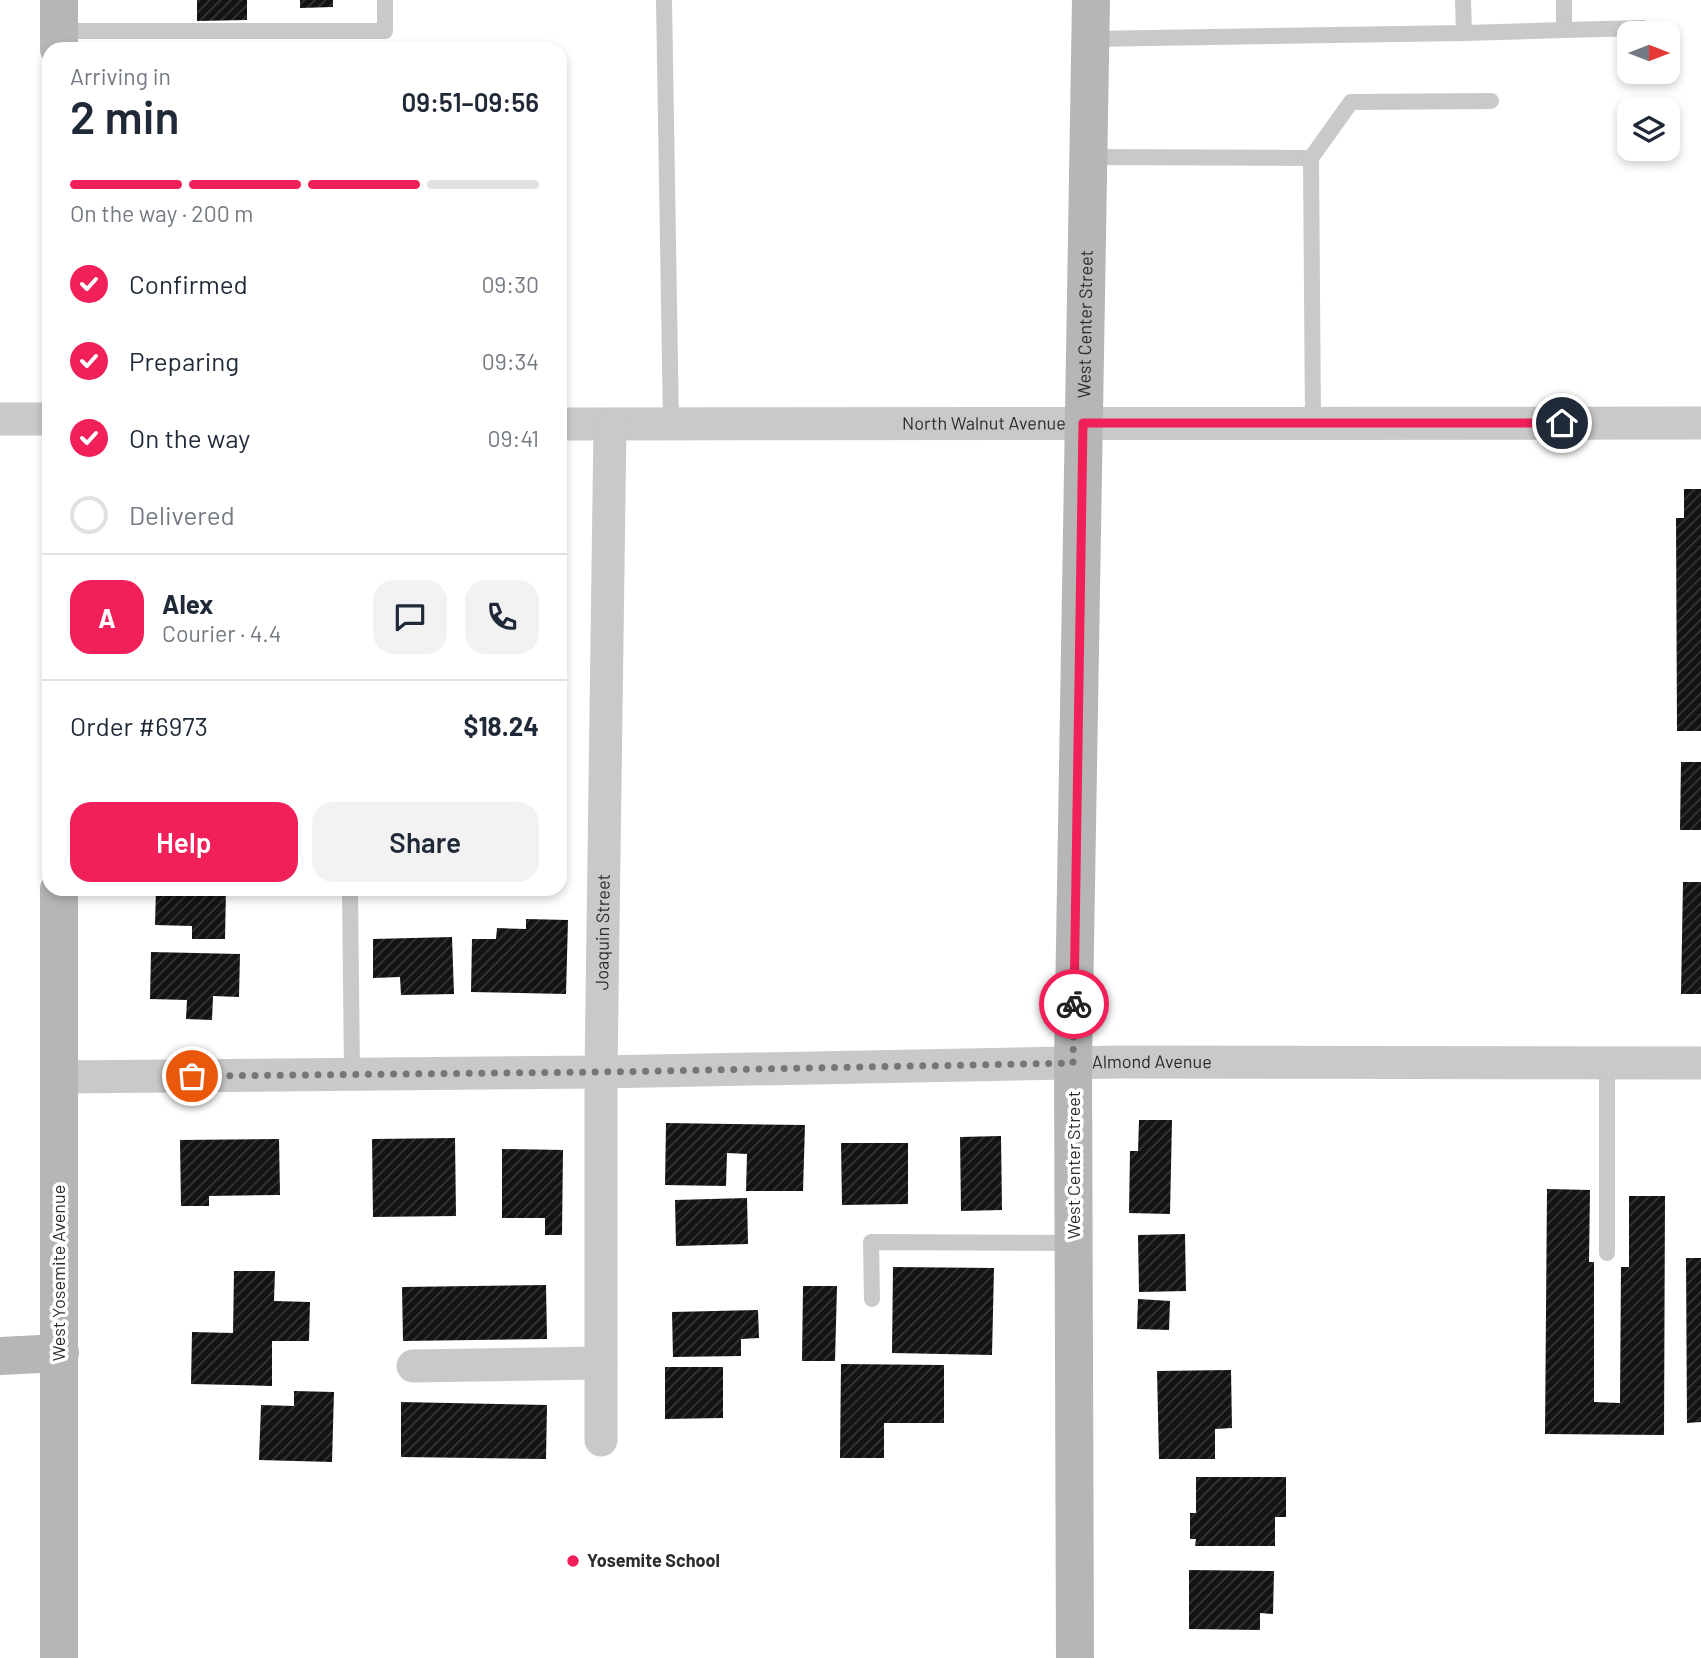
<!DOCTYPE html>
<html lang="en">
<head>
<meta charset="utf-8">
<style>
	body { margin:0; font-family:Barlow,sans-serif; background:#f2f2f3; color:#1f2937; height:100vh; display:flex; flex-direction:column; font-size:26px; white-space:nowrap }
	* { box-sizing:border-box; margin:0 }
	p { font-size:23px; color:#747a83 }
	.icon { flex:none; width:38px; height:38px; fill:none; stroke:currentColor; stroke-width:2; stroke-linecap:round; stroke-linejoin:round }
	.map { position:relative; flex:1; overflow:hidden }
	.side { position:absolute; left:42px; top:42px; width:525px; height:854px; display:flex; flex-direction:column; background:#fff; border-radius:21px; box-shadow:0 4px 10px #0003 }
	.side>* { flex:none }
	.needle { width:46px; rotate:90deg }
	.tools { position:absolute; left:1617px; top:21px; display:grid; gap:14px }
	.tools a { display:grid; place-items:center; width:63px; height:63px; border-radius:14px; background:#fff; box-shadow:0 4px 10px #0003; font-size:35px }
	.pin { position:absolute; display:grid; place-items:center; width:60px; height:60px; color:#fff; margin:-30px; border:4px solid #fff; border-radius:50%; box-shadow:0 2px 7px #0007 }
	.courier { position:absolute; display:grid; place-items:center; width:70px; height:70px; margin:-35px; border:5px solid #f12059; border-radius:50%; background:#fff; color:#222; box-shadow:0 2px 9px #0007 }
	.summary em { font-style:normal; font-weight:600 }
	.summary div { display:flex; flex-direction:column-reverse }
	.summary { display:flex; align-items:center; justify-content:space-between; height:119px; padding:0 28px }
	h1 { font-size:46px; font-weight:600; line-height:52px }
	.bar { display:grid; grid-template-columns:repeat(4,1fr); gap:10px 7px; align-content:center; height:84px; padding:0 28px }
	.bar i { height:9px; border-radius:5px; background:#e0e1e3 }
	.bar .current { background:#f12059 }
	.bar p { grid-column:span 4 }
	.line { display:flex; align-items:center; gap:18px; padding:0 28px; border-top:2px solid #e0e1e3 }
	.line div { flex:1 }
	.round { display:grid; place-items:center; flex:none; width:74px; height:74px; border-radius:21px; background:#f2f2f3 }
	ol { padding:0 28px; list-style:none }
	li { display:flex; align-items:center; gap:21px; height:77px }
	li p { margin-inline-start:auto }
	li .icon { padding:7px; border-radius:50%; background:#f12059; color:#fff; stroke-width:4 }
	li:last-child { color:#747a83 }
	li i { width:38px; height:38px; border:4px solid #e0e1e3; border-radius:50% }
	.button { display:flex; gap:14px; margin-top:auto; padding:14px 28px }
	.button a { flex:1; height:80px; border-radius:21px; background:#f12059; color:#fff; font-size:28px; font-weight:600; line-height:80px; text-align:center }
	.button a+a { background:#f2f2f3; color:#1f2937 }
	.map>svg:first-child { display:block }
	.building { fill:url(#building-hatch) }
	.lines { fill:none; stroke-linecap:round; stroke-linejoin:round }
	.lane { stroke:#c9c9c9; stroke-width:16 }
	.street { stroke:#c9c9c9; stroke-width:33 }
	.secondary { stroke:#b6b6b6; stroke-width:38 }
	.done { stroke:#767676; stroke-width:7; stroke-dasharray:0 12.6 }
	.route { stroke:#f12059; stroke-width:9 }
	.poi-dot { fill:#f12059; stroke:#fff; stroke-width:2.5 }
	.labels { text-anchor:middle; stroke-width:7; stroke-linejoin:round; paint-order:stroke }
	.street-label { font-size:18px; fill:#2c2c2c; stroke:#fff }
	.poi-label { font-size:18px; font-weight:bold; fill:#2c2c2c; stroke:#fff; text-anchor:start }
</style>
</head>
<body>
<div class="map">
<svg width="1701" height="1658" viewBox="0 0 1701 1658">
	<defs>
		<pattern id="building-hatch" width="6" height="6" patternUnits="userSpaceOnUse" patternTransform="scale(1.75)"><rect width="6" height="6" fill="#131313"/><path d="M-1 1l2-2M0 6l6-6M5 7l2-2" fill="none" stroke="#363636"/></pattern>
	</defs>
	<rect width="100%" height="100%" fill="#fff"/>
	<!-- building -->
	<g class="building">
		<polygon points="197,0 247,0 247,20 197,21"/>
		<polygon points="300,0 333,0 333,7 300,8"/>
		<polygon points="1684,489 1701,489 1701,731 1677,731 1676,518 1684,518"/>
		<polygon points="1681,762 1701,762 1701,830 1680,830"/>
		<polygon points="1683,882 1701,882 1701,994 1681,994"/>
		<polygon points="156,889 226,889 225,939 192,939 192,926 155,925"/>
		<polygon points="526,919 568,920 566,994 471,992 472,939 496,939 497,928 526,929"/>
		<polygon points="452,937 454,994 401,995 400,977 373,978 373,939"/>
		<polygon points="151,952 240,954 239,997 213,996 212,1020 186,1019 187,1000 150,999"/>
		<polygon points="1139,1120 1172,1120 1170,1214 1129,1213 1130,1151 1138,1151"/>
		<polygon points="666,1123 805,1125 803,1191 746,1191 747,1154 727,1153 726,1186 665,1185"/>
		<polygon points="1001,1136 1002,1210 961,1211 960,1137"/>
		<polygon points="455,1138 456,1216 373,1217 372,1139"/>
		<polygon points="279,1139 280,1195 209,1196 209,1206 181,1206 180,1140"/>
		<polygon points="841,1143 908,1143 908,1204 842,1205"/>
		<polygon points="502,1149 563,1150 562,1235 545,1235 545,1218 502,1218"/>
		<polygon points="1547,1189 1590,1190 1589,1262 1594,1262 1594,1402 1620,1403 1621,1267 1629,1267 1629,1196 1665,1196 1664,1435 1545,1434"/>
		<polygon points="747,1198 748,1244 676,1246 675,1200"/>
		<polygon points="1185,1234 1186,1291 1139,1292 1138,1235"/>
		<polygon points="1686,1258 1701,1258 1701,1422 1687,1423"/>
		<polygon points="893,1267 994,1268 992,1355 892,1353"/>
		<polygon points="234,1271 275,1271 274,1301 310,1302 309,1341 272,1341 272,1386 191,1384 192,1332 233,1333"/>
		<polygon points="546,1285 547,1339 403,1341 402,1287"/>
		<polygon points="803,1286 837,1286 835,1361 802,1361"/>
		<polygon points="1138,1299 1170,1301 1169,1330 1137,1329"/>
		<polygon points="758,1310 759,1338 741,1339 741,1356 673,1357 672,1312"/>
		<polygon points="841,1364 944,1365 944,1423 884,1423 884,1458 840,1458"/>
		<polygon points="665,1367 723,1367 723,1418 665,1419"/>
		<polygon points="1231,1370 1232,1428 1215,1429 1215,1459 1159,1459 1157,1371"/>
		<polygon points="294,1391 334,1392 332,1462 259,1460 261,1405 294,1406"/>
		<polygon points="401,1402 547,1405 546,1459 401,1457"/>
		<polygon points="1196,1477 1286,1477 1286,1517 1275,1517 1275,1546 1195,1546 1196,1539 1190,1539 1190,1513 1196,1513"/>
		<polygon points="1189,1570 1274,1571 1273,1614 1260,1613 1260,1630 1189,1629"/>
	</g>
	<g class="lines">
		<!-- lane -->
		<g class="lane">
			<polyline points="664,0 671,424"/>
			<polyline points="1564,0 1564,30 1643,28"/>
			<polyline points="59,31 385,31 385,0"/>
			<polyline points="1464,33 1564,30"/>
			<polyline points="1090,39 1464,33 1463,0"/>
			<polyline points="1088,157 1311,158 1313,423"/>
			<polyline points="1311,158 1351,102 1491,101"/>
			<polyline points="350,889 352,1074"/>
			<polyline points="1607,1062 1607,1253"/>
			<polyline points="872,1299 871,1242 1074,1243"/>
		</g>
		<!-- street -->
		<g class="street">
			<polyline points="0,419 49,419"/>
			<path id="s1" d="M 560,424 L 1701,423"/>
			<path id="s2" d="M 58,1077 L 601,1072 L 1119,1062 L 1701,1063"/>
			<polyline points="413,1366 601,1363"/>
			<path id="s3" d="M 601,1440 L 601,1072 L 610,425"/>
		</g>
		<!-- secondary -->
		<g class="secondary">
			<polyline points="59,0 59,49"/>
			<polyline points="0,1356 60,1353"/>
			<polyline points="59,1658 59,889"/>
			<path id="s4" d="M 1075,1658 L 1073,1063 L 1091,0"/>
		</g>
	</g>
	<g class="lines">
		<!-- done -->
		<polyline class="done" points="192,1076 601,1072 1073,1063 1074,1004"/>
		<!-- route -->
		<polyline class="route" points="1074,1004 1083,423 1562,423"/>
	</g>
	<!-- markers -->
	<circle class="poi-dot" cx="573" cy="1561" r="7"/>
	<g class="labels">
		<!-- street labels -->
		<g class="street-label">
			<text dy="6" stroke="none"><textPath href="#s4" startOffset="1334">West Center Street</textPath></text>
			<text dy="6" stroke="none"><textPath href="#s1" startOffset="424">North Walnut Avenue</textPath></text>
			<text dy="6" stroke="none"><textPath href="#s3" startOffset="508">Joaquin Street</textPath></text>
			<text dy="6" stroke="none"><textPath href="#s2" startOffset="1094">Almond Avenue</textPath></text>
			<text transform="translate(1074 1165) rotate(-90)" y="6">West Center Street</text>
			<text transform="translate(59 1273) rotate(-90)" y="6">West Yosemite Avenue</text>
		</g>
		<!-- poi labels -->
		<g class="poi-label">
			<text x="587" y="1567">Yosemite School</text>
		</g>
	</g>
</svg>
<div class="tools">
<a><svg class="needle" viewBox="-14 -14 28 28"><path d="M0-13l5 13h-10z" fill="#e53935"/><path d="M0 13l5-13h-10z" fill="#747a83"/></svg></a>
<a><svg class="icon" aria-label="layers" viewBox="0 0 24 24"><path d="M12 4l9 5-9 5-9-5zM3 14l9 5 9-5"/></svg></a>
</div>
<div class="pin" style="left:192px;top:1076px;background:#ea580c"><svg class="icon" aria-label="bag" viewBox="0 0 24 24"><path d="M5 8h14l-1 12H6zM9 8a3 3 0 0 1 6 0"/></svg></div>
<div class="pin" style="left:1562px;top:423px;background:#1f2937"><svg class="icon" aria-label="home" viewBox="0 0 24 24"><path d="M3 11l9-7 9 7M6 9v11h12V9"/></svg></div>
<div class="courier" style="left:1074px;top:1004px"><svg class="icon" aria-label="bike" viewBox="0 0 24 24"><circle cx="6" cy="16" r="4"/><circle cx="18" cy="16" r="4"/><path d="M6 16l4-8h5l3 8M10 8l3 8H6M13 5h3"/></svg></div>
<section class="side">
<div class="summary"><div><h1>2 min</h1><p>Arriving in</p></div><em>09:51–09:56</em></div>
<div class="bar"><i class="current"></i><i class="current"></i><i class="current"></i><i></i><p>On the way · 200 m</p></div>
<ol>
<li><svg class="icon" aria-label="check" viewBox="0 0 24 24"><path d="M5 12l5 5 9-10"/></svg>Confirmed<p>09:30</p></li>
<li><svg class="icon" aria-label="check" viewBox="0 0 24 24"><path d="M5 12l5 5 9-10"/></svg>Preparing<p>09:34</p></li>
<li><svg class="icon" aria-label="check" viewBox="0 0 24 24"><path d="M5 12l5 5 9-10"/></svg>On the way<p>09:41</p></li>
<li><i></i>Delivered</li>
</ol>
<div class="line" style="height:126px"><b class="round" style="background:#f12059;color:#fff">A</b><div><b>Alex</b><p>Courier · 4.4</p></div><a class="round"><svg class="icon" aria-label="chat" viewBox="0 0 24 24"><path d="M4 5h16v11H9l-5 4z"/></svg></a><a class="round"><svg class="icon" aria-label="phone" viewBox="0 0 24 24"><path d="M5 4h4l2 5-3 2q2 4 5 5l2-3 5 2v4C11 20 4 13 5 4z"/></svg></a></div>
<div class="line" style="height:91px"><div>Order #6973</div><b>$18.24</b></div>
<div class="button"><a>Help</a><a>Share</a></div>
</section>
</div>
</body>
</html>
